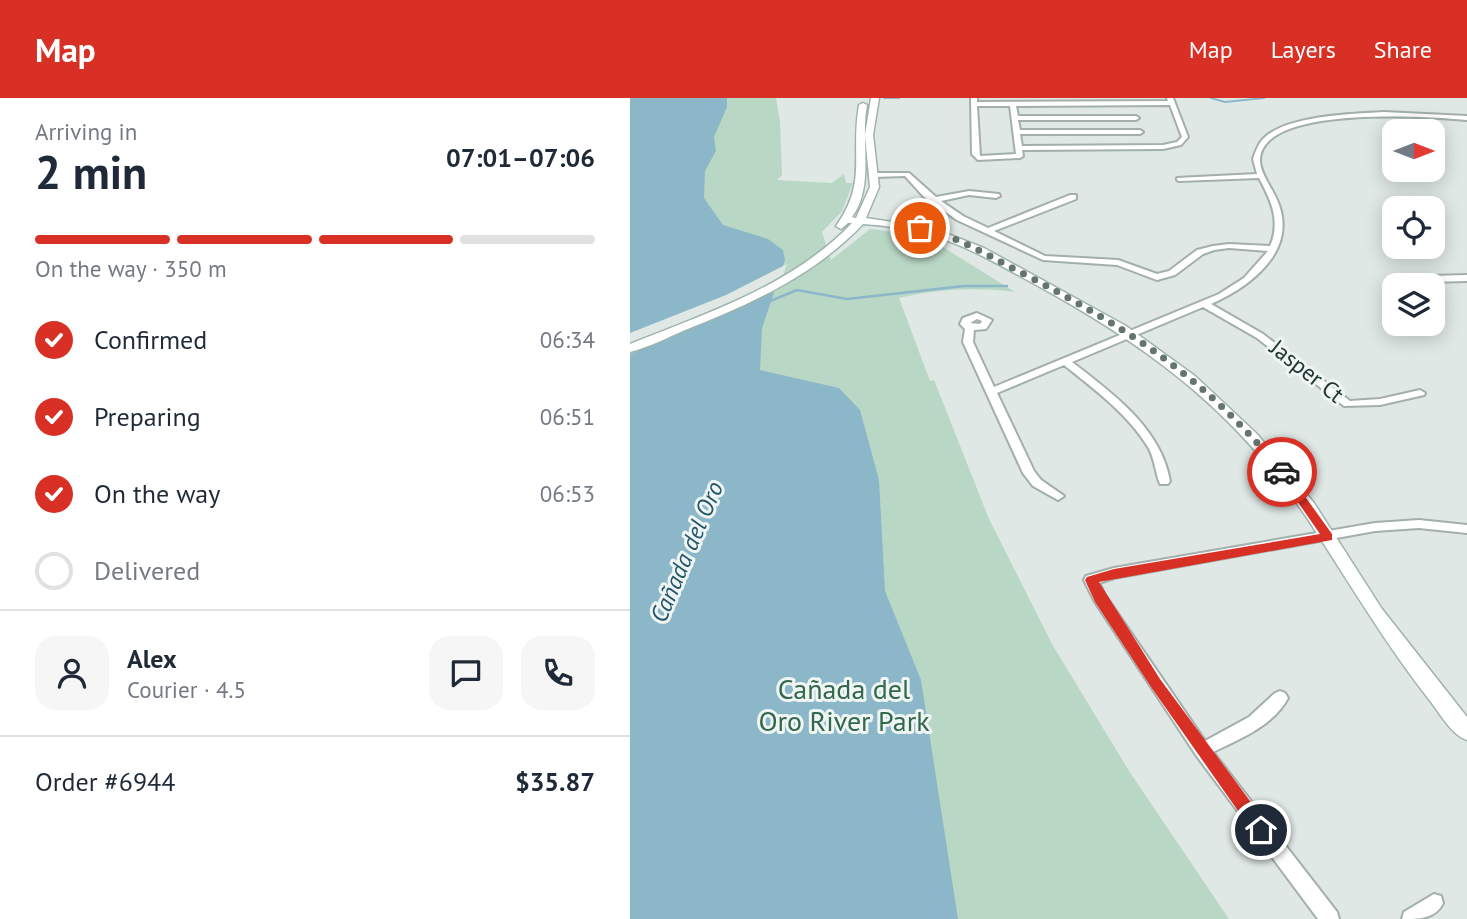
<!DOCTYPE html>
<html lang="en">
<head>
<meta charset="utf-8">
<style>
	body { margin:0; font-family:"PT Sans",sans-serif; background:#f6f6f7; color:#1f2937; height:100vh; display:flex; flex-direction:column; font-size:26px; white-space:nowrap }
	* { box-sizing:border-box; margin:0 }
	p { font-size:23px; color:#747a83 }
	.icon { flex:none; width:38px; height:38px; fill:none; stroke:currentColor; stroke-width:2; stroke-linecap:round; stroke-linejoin:round }
	.map { position:relative; flex:1; overflow:hidden }
	.side { display:flex; flex-direction:column; background:#fff; width:630px }
	.side>* { flex:none }
	.needle { width:46px; rotate:90deg }
	.tools { position:absolute; left:752px; top:21px; display:grid; gap:14px }
	.tools a { display:grid; place-items:center; width:63px; height:63px; border-radius:14px; background:#fff; box-shadow:0 4px 18px #0003; font-size:35px }
	.pin { position:absolute; display:grid; place-items:center; width:60px; height:60px; color:#fff; margin:-30px; border:4px solid #fff; border-radius:50%; box-shadow:0 2px 7px #0007 }
	.courier { position:absolute; display:grid; place-items:center; width:70px; height:70px; margin:-35px; border:5px solid #d93025; border-radius:50%; background:#fff; color:#222; box-shadow:0 2px 9px #0007 }
	.summary em { font-style:normal; font-weight:800 }
	.summary div { display:flex; flex-direction:column-reverse }
	.summary { display:flex; align-items:center; justify-content:space-between; height:119px; padding:0 35px }
	h1 { font-size:46px; font-weight:800; line-height:52px }
	.bar { display:grid; grid-template-columns:repeat(4,1fr); gap:10px 7px; align-content:center; height:84px; padding:0 35px }
	.bar i { height:9px; border-radius:5px; background:#e0e1e3 }
	.bar .current { background:#d93025 }
	.bar p { grid-column:span 4 }
	.line { display:flex; align-items:center; gap:18px; padding:0 35px; border-top:2px solid #e0e1e3 }
	.line div { flex:1 }
	.round { display:grid; place-items:center; flex:none; width:74px; height:74px; border-radius:21px; background:#f6f6f7 }
	ol { padding:0 35px; list-style:none }
	li { display:flex; align-items:center; gap:21px; height:77px }
	li p { margin-inline-start:auto }
	li .icon { padding:7px; border-radius:50%; background:#d93025; color:#fff; stroke-width:4 }
	li:last-child { color:#747a83 }
	li i { width:38px; height:38px; border:4px solid #e0e1e3; border-radius:50% }
	header { display:flex; align-items:center; gap:42px; box-sizing:border-box; height:98px; padding:0 35px; background:#d93025; color:#fff }
	header strong { font-size:33px }
	nav { display:flex; gap:38px; margin-inline-start:auto; font-size:24px }
	main { display:flex; flex:1; min-height:0 }
	.map>svg:first-child { display:block }
	.green { fill:#b9d7c5 }
	.water { fill:#8cb7c8 }
	.pier { fill:#dfe8e5 }
	.lines { fill:none; stroke-linecap:round; stroke-linejoin:round }
	.stream-far1 { stroke:#8cb7c8; stroke-width:2 }
	.stream { stroke:#8cb7c8; stroke-width:2.5 }
	.street-casing { stroke:#a3afac; stroke-width:4 }
	.secondary-casing { stroke:#9fb3ae; stroke-width:3 }
	.street { fill:#fff; fill-rule:evenodd }
	.secondary { fill:#fff; fill-rule:evenodd }
	.route { fill:#d93025 }
	.done { stroke:#647471; stroke-width:7; stroke-dasharray:0 12.6 }
	.labels { text-anchor:middle; stroke-width:6; stroke-linejoin:round; paint-order:stroke }
	.street-label { font-size:23px; fill:#223633; stroke:#eef5f3 }
	.water-label { font-size:24px; font-style:italic; fill:#23556b; stroke:#eef5f3 }
	.near-park-label { font-size:28px; fill:#31684d; stroke:#eef5f3 }
</style>
</head>
<body>
<header>
<strong>Map</strong>
<nav><a>Map</a><a>Layers</a><a>Share</a></nav>
</header>
<main>
<section class="side">
<div class="summary"><div><h1>2 min</h1><p>Arriving in</p></div><em>07:01–07:06</em></div>
<div class="bar"><i class="current"></i><i class="current"></i><i class="current"></i><i></i><p>On the way · 350 m</p></div>
<ol>
<li><svg class="icon" aria-label="check" viewBox="0 0 24 24"><path d="M5 12l5 5 9-10"/></svg>Confirmed<p>06:34</p></li>
<li><svg class="icon" aria-label="check" viewBox="0 0 24 24"><path d="M5 12l5 5 9-10"/></svg>Preparing<p>06:51</p></li>
<li><svg class="icon" aria-label="check" viewBox="0 0 24 24"><path d="M5 12l5 5 9-10"/></svg>On the way<p>06:53</p></li>
<li><i></i>Delivered</li>
</ol>
<div class="line" style="height:126px"><a class="round"><svg class="icon" aria-label="person" viewBox="0 0 24 24"><circle cx="12" cy="8" r="4"/><path d="M4 21q1-7 8-7t8 7"/></svg></a><div><b>Alex</b><p>Courier · 4.5</p></div><a class="round"><svg class="icon" aria-label="chat" viewBox="0 0 24 24"><path d="M4 5h16v11H9l-5 4z"/></svg></a><a class="round"><svg class="icon" aria-label="phone" viewBox="0 0 24 24"><path d="M5 4h4l2 5-3 2q2 4 5 5l2-3 5 2v4C11 20 4 13 5 4z"/></svg></a></div>
<div class="line" style="height:91px"><div>Order #6944</div><b>$35.87</b></div>
</section>
<div class="map">
<svg width="837" height="821" viewBox="0 0 837 821">
	<rect width="100%" height="100%" fill="#dfe8e5"/>
	<!-- green -->
	<path class="green" d="M 0,0 L 146,0 L 150,24 L 152,77 L 147,82 L 202,85 L 214,76 L 216,85 L 223,85 L 212,113 L 192,134 L 201,162 L 240,131 L 275,135 L 303,143 L 385,194 C 347,189 306,191 269,200 L 300,283 L 304,282 L 359,421 L 422,546 L 499,673 L 599,821 L 0,821 Z"/>
	<!-- water -->
	<polygon class="water" points="0,0 97,0 97,9 84,39 86,53 75,73 74,100 93,127 138,141 153,152 155,162 132,230 130,272 209,290 230,312 249,382 255,493 291,582 328,821 0,821"/>
	<!-- pier -->
	<polygon class="pier" points="157,166 148,192 0,256 0,235 96,197"/>
	<g class="lines">
		<!-- stream-far1 -->
		<g class="stream-far1">
			<polyline points="254,0 269,0"/>
			<polyline points="581,0 595,4 634,0"/>
		</g>
		<!-- stream -->
		<polyline class="stream" points="138,204 167,192 217,201 334,188 377,188"/>
		<!-- street casing -->
		<g class="street-casing">
			<g id="street">
				<path d="M 341,0 L 347,0 L 347,4 L 538,3 L 537,0 L 543,0 L 558,39 L 551,47 L 533,51 L 392,52 L 393,58 L 390,60 L 348,62 L 342,56 ZM 540,7 L 552,39 L 547,44 L 533,47 L 392,48 L 390,36 L 510,36 L 513,34 L 510,32 L 390,32 L 388,22 L 506,22 L 509,20 L 506,18 L 388,18 L 386,8 ZM 347,8 L 380,8 L 386,56 L 350,58 Z"/>
				<path d="M 754,14 L 837,18 L 837,22 C 800,19 629,6 630,63 C 630,76 645,94 649,107 C 666,154 620,189 581,206 L 633,236 L 720,303 L 750,301 L 790,292 L 795,295 L 794,297 L 750,307 L 714,308 L 627,240 L 573,209 L 442,264 C 482,295 531,330 540,383 L 538,386 L 530,386 C 525,374 525,361 518,349 C 498,316 464,291 434,267 L 367,295 L 404,373 L 411,382 L 434,398 L 428,402 L 403,388 L 393,375 L 333,244 L 335,231 L 330,226 L 333,220 L 347,215 L 362,222 L 356,231 L 344,232 L 343,244 L 364,289 L 589,196 L 614,180 L 638,153 L 599,150 L 584,152 L 573,156 L 545,177 L 527,182 L 487,167 L 413,162 L 327,122 L 293,98 L 275,78 L 244,79 L 241,77 L 244,75 L 279,75 L 306,99 L 339,93 L 369,96 L 370,98 L 366,100 L 339,97 L 311,103 L 333,118 L 358,130 L 440,97 L 446,97 L 446,101 L 364,133 L 415,158 L 488,162 L 527,176 L 539,173 L 567,152 L 583,148 L 599,146 L 640,148 C 651,124 641,102 629,80 L 549,83 L 547,82 L 547,80 L 627,76 L 623,61 C 625,55 628,46 633,41 C 656,17 723,16 754,14 ZM 347,221 L 352,223 L 350,226 L 340,225 Z"/>
				<polygon points="837,177 837,183 764,185 760,182 764,179"/>
				<path d="M 789,422 L 837,427 L 837,435 L 789,430 L 745,433 L 484,480 L 469,485 L 475,497 L 575,643 L 619,619 L 645,595 L 650,593 L 655,595 L 658,600 C 643,628 610,641 583,654 L 707,814 L 709,821 L 688,821 L 566,657 L 465,504 L 454,482 L 456,478 L 484,470 L 745,425 Z"/>
				<path d="M 804,796 L 811,798 L 813,805 C 806,821 788,821 772,821 L 774,814 Z"/>
			</g>
		</g>
		<!-- secondary casing -->
		<g class="secondary-casing">
			<path id="secondary" d="M 241,0 L 249,0 L 243,37 L 249,89 L 236,120 L 302,130 L 354,150 L 496,228 L 565,278 L 627,336 L 684,405 L 752,511 L 837,619 L 837,642 C 822,637 811,617 801,604 C 759,551 725,494 688,437 C 616,322 528,254 410,189 C 344,153 310,131 233,126 C 184,178 120,206 55,232 C 37,240 19,249 0,254 L 0,246 C 78,215 163,187 222,125 L 218,125 L 211,131 L 206,128 C 238,83 220,57 229,7 L 233,5 L 237,7 C 230,44 245,87 222,119 L 226,120 L 240,89 L 235,37 Z"/>
		</g>
		<!-- street -->
		<use href="#street" class="street"/>
		<!-- secondary -->
		<use href="#secondary" class="secondary"/>
	</g>
	<!-- route -->
	<polygon class="route" points="652,371 656,372 702,436 702,442 469,484 530,581 637,726 639,732 637,737 631,740 625,737 521,589 465,504 455,482 457,479 484,471 690,436 647,374"/>
	<g class="lines">
		<!-- done -->
		<path class="done" d="M 290,130 C 327,138 359,158 392,175 C 499,231 575,279 652,374"/>
	</g>
	<g class="labels">
		<!-- street labels -->
		<g class="street-label">
			<text transform="translate(677 273) rotate(38)" y="8">Jasper Ct</text>
		</g>
		<!-- water labels -->
		<g class="water-label">
			<text transform="translate(57 454) rotate(-67)" y="8">Cañada del Oro</text>
		</g>
		<!-- near-park labels -->
		<g class="near-park-label">
			<text x="214" y="601">Cañada del<tspan x="214" dy="32">Oro River Park</tspan></text>
		</g>
	</g>
</svg>
<div class="tools">
<a><svg class="needle" viewBox="-14 -14 28 28"><path d="M0-13l5 13h-10z" fill="#e53935"/><path d="M0 13l5-13h-10z" fill="#747a83"/></svg></a>
<a><svg class="icon" aria-label="locate" viewBox="0 0 24 24"><circle cx="12" cy="12" r="6"/><path d="M12 2v4M12 18v4M2 12h4M18 12h4"/></svg></a>
<a><svg class="icon" aria-label="layers" viewBox="0 0 24 24"><path d="M12 4l9 5-9 5-9-5zM3 14l9 5 9-5"/></svg></a>
</div>
<div class="pin" style="left:290px;top:130px;background:#ea580c"><svg class="icon" aria-label="bag" viewBox="0 0 24 24"><path d="M5 8h14l-1 12H6zM9 8a3 3 0 0 1 6 0"/></svg></div>
<div class="pin" style="left:631px;top:732px;background:#1f2937"><svg class="icon" aria-label="home" viewBox="0 0 24 24"><path d="M3 11l9-7 9 7M6 9v11h12V9"/></svg></div>
<div class="courier" style="left:652px;top:374px"><svg class="icon" aria-label="car" viewBox="0 0 24 24"><path d="M5 17H2v-5l4-1 3-4h7l3 4 3 1v5h-3M9 17h6M6 11h13"/><circle cx="7" cy="17" r="2"/><circle cx="17" cy="17" r="2"/></svg></div>
</div>
</main>
</body>
</html>
